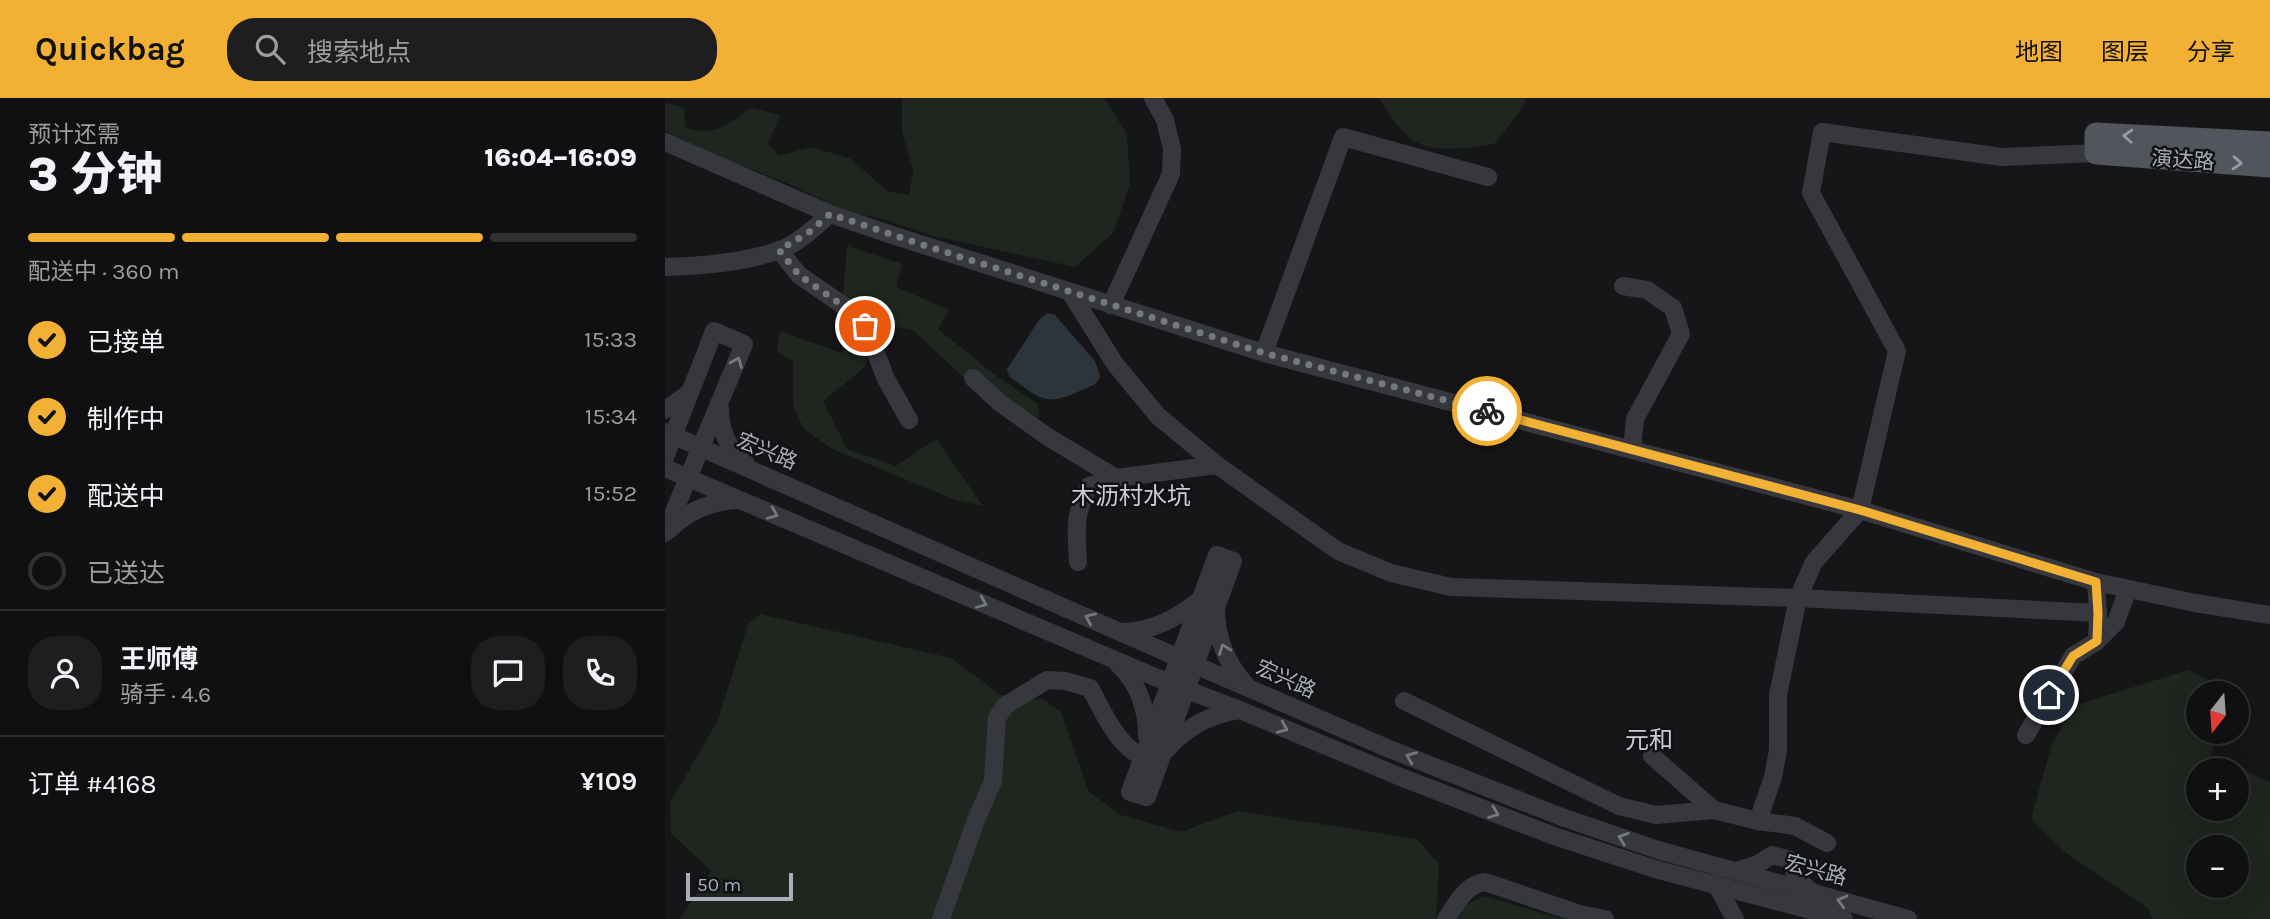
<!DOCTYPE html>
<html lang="zh">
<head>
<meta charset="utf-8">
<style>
	body { margin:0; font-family:Karla,"Noto Sans SC",sans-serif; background:#1e1e20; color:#f1f3f6; height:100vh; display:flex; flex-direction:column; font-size:26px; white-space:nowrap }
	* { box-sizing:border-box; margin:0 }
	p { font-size:23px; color:#9c9d9f }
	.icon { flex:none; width:38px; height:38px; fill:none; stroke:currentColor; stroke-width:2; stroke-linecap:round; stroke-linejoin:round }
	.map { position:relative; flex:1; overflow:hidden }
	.panel { display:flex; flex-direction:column; background:#101012; width:665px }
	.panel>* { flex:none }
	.needle { width:46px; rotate:197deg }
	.fabs { position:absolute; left:1521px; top:583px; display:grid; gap:14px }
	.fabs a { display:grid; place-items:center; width:63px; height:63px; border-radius:50%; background:#101012; box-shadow:0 7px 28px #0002,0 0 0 2px #303032; font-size:35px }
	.scale { position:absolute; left:21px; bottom:18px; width:107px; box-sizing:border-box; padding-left:7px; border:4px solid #a8adb8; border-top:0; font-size:19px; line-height:24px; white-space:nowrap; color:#a8adb8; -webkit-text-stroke:5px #111113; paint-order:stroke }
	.pin { position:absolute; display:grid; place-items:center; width:60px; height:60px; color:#fff; margin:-30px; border:4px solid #fff; border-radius:50%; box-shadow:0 2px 7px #0007 }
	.courier { position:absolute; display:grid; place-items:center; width:70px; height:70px; margin:-35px; border:5px solid #f2b134; border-radius:50%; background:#fff; color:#222; box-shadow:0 2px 9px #0007 }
	.headline em { font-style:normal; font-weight:800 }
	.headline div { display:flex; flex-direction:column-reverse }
	.headline { display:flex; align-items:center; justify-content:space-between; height:119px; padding:0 28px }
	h1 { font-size:46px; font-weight:800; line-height:52px }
	.bar { display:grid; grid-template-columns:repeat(4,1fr); gap:10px 7px; align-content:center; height:84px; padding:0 28px }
	.bar i { height:9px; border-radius:5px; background:#303032 }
	.bar .active { background:#f2b134 }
	.bar p { grid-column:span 4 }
	.line { display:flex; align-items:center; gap:18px; padding:0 28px; border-top:2px solid #303032 }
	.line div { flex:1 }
	.round { display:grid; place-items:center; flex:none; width:74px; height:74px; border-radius:28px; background:#1e1e20 }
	ol { padding:0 28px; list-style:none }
	li { display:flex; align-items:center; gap:21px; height:77px }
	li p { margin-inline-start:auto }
	li .icon { padding:7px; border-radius:50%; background:#f2b134; color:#111; stroke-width:4 }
	li:last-child { color:#9c9d9f }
	li i { width:38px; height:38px; border:4px solid #303032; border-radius:50% }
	header { display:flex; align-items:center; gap:42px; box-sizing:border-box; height:98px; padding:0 35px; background:#f2b134; color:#111 }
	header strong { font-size:33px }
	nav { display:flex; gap:38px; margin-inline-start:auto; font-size:24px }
	.search { width:490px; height:63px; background:#1e1e20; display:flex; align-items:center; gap:18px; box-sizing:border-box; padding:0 24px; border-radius:28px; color:#9c9d9f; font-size:26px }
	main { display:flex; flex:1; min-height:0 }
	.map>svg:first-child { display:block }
	.green { fill:#1e261f; fill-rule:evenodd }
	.water { fill:#2c353c }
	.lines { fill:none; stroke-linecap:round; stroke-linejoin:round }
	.minor { stroke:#37383d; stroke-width:18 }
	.major { stroke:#53555c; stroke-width:23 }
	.oneway { stroke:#979ba6 }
	.oneway2 { stroke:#757881 }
	.done { stroke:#757880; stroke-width:7; stroke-dasharray:0 12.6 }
	.route { stroke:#f2b134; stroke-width:9 }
	.labels { text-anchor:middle; stroke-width:5; stroke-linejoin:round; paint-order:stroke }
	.street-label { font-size:21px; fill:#a8adb8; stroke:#111113 }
	.quarter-label { font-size:24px; fill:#c9ccd4; stroke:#111113 }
</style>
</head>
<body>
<header>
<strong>Quickbag</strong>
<div class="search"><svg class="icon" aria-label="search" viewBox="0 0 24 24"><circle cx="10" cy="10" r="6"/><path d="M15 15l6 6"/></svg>搜索地点</div>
<nav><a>地图</a><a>图层</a><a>分享</a></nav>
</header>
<main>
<section class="panel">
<div class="headline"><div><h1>3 分钟</h1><p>预计还需</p></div><em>16:04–16:09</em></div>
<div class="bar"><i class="active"></i><i class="active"></i><i class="active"></i><i></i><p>配送中 · 360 m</p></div>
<ol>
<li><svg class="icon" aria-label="check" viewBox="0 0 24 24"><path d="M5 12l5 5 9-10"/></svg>已接单<p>15:33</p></li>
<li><svg class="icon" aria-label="check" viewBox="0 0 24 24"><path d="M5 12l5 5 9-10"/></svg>制作中<p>15:34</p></li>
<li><svg class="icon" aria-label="check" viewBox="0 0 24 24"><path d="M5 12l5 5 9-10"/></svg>配送中<p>15:52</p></li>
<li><i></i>已送达</li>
</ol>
<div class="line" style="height:126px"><a class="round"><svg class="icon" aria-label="person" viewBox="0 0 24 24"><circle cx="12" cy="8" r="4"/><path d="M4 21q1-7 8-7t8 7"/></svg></a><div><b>王师傅</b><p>骑手 · 4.6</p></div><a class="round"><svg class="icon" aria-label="chat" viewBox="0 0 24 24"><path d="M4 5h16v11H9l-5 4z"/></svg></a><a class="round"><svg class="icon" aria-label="phone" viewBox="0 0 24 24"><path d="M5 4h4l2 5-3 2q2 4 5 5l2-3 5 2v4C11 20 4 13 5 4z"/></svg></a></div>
<div class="line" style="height:91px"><div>订单 #4168</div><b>¥109</b></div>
</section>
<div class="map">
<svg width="1605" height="821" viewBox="0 0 1605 821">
	<rect width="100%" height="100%" fill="#161618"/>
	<!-- green -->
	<g class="green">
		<path d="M 237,0 L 439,0 L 462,36 L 465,86 L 448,135 L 410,169 L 268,138 L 218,121 L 176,112 L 131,89 L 45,55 L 0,33 L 0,4 L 19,10 L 20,29 C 46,40 64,27 85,10 L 115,17 L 103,46 L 114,58 L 146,49 L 186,61 L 222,93 L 244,97 L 248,72 L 237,33 Z"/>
		<path d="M 714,0 L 861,0 L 855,14 L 829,46 C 806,50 775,55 753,45 C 739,40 722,13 714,0 Z"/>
		<polygon points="182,148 237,166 231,189 284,212 273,231 330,277 373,306 374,319 364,332 314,294 248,232 212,225 200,269 158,303 182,351 231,368 271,341 318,408 291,402 167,351 139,331 128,308 128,264 112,253 115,233 177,255 198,214 178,199"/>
		<polygon points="95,516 286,560 336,597 379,602 396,614 424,694 456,717 516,734 573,713 752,741 774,766 771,821 15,821 46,773 6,735 5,705 53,622 83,526"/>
		<path d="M 1523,572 L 1564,593 L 1533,595 L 1533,634 L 1552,634 L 1546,657 L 1605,684 L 1605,821 L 1488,821 L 1483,810 L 1401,755 L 1366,721 L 1387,646 L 1402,620 L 1415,606 ZM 1533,672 L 1572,672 L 1572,710 L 1533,710 ZM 1533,749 L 1572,749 L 1572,788 L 1533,788 Z"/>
		<polygon points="819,798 898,821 793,821 799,808"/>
	</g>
	<!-- water -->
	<path class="water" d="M 382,215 L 390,217 L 430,263 L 435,278 C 433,286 427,288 419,291 C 381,309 377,303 344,278 L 342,271 L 374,222 Z"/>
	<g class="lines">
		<!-- minor -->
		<g class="minor">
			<polyline points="0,44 165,116 230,138 599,255 1195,412 1431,484 1530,505 1605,517"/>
			<polyline points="114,152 134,177 182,210 200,227 221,281 244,322"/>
			<path d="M 0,169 C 36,168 84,164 117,151 C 135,144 151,128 165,116"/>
			<polyline points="958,188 982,192 1008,210 1016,236 970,321 967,351"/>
			<polyline points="405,194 450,266 493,318 552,367 673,453 726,475 786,489 1133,500 1433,515"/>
			<polyline points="446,207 506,76 507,51 500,22 488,0"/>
			<polyline points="599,255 678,39 823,79"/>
			<polyline points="308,280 335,305 383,339 451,380 552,367"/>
			<path d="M 55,311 C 55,333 64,352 81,366"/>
			<polyline points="0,312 24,295"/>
			<polyline points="0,334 514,560 722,650 894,718 993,752 1243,821"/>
			<polyline points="0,359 49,233 79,246 0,435"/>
			<polyline points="0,370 504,585 575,612 738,680 889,738 990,771 1179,821"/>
			<path d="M 4,432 C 23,413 45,403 73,402"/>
			<polygon points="552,457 568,463 482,699 465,694"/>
			<path d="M 413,464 C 411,434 409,415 424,388 L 451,380"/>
			<polyline points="1431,484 1433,515 1432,543 1451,524 1463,491"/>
			<path d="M 551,514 C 552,542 562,566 581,587"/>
			<path d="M 457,534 C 489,533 512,520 536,501"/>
			<path d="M 453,566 C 473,585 482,610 482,638"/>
			<polyline points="739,603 954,708 991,717 1049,712 1093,723 1108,679 1113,652 1113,597 1133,500 1149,464 1195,412 1232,253 1146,95 1157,34 1337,59 1431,55"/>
			<polyline points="1361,637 1408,558 1432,543"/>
			<path d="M 501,652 C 521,629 545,616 575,612"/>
			<polyline points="987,658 1049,712"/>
			<polyline points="1093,723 1130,728 1162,745"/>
			<polyline points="1071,773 1093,766 1107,757 1125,762 1132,781 1147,794"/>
			<polyline points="1051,786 1070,821"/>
			<path d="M 276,821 L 311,722 L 328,683 L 332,620 L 340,608 L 382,582 L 400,583 L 425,590 C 439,615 451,646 477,659"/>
			<path d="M 781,821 C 792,805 800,787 820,784 L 915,816 L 940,821"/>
		</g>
		<!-- major -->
		<polyline class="major" points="1605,45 1431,36 1431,55 1605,68"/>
	</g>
	<!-- one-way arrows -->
	<defs><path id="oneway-chevron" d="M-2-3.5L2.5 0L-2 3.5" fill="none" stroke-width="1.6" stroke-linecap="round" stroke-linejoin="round" transform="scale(1.75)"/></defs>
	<g class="oneway">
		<use href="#oneway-chevron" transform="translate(1463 38) rotate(-177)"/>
		<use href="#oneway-chevron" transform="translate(1572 65) rotate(4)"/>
	</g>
	<g class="oneway2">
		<use href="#oneway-chevron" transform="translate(72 264) rotate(-68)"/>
		<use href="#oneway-chevron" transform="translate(108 416) rotate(23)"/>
		<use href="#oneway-chevron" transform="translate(317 505) rotate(23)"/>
		<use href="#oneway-chevron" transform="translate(425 520) rotate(-156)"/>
		<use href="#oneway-chevron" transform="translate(559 551) rotate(-111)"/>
		<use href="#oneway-chevron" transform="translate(618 630) rotate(23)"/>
		<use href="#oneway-chevron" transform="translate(746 659) rotate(-158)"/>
		<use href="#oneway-chevron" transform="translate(829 715) rotate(21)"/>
		<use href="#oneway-chevron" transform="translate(958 740) rotate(-161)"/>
		<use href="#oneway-chevron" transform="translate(1177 803) rotate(-165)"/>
	</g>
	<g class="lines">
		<!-- done -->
		<polyline class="done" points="200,228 181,210 134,177 114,152 143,135 165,116 255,146 599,255 822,313"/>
		<!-- route -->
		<polyline class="route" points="822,313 1195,412 1431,484 1433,515 1432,543 1408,558 1384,597"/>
	</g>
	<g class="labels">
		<!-- street labels -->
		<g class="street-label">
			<text transform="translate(1518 62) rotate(4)" y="7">演达路</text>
			<text transform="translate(102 353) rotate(23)" y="7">宏兴路</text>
			<text transform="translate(621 581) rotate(24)" y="7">宏兴路</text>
			<text transform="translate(1151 772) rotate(15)" y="7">宏兴路</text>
		</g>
		<!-- quarter labels -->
		<g class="quarter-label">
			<text x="466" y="406">木沥村水坑</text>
			<text x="984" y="650">元和</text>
		</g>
	</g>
</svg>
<div class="fabs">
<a><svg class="needle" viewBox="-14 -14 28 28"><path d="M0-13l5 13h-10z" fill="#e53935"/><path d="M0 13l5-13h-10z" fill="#9c9d9f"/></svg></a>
<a>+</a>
<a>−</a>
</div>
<div class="scale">50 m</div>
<div class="pin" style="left:200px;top:228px;background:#ea580c"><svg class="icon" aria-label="bag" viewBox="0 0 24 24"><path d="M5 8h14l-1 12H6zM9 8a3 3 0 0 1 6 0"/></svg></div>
<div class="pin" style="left:1384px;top:597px;background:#1f2937"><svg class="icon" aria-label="home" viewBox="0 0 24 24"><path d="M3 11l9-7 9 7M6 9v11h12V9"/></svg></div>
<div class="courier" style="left:822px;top:313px"><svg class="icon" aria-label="bike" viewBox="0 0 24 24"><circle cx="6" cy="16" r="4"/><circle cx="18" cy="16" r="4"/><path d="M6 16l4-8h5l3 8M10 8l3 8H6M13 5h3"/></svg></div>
</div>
</main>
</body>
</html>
